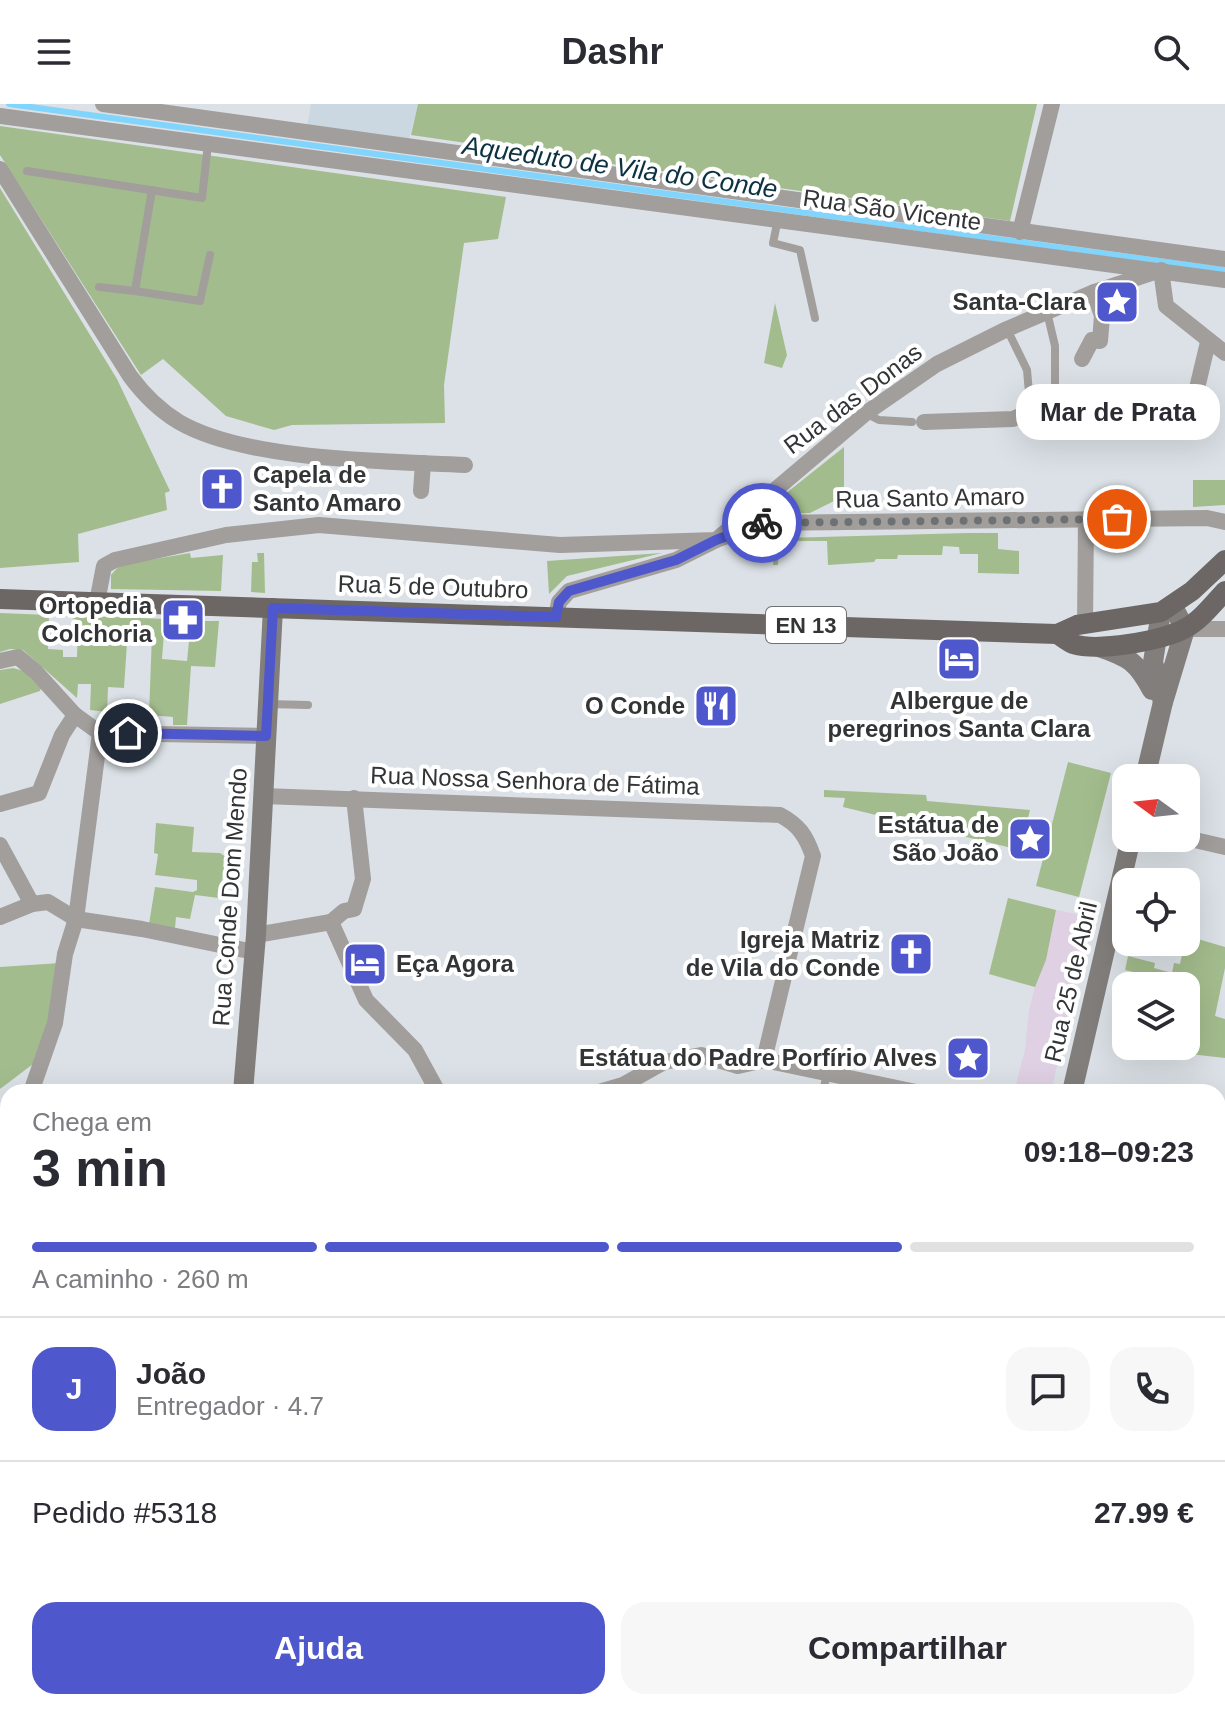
<!DOCTYPE html>
<html lang="pt">
<head>
<meta charset="utf-8">
<style>
	body { margin:0; font-family:Arial,sans-serif; background:#f7f7f7; color:#2b2b33; height:100vh; display:flex; flex-direction:column; font-size:30px; white-space:nowrap }
	* { box-sizing:border-box; margin:0 }
	p { font-size:26px; color:#7c7c81 }
	.icon { flex:none; width:44px; height:44px; fill:none; stroke:currentColor; stroke-width:2; stroke-linecap:round; stroke-linejoin:round }
	.map { position:relative; flex:1; overflow:hidden }
	.panel { position:absolute; left:0px; top:980px; width:1226px; height:626px; display:flex; flex-direction:column; background:#fff; border-radius:24px 24px 0 0; box-shadow:0 8px 32px #0002 }
	.panel>* { flex:none }
	.needle { width:52px; rotate:285deg }
	.tools { position:absolute; left:1112px; top:660px; display:grid; gap:16px }
	.tools a { display:grid; place-items:center; width:88px; height:88px; border-radius:16px; background:#fff; box-shadow:0 8px 32px #0002; font-size:40px }
	.pin { position:absolute; display:grid; place-items:center; width:68px; height:68px; color:#fff; margin:-34px; border:4px solid #fff; border-radius:50%; box-shadow:0 2px 8px #0007 }
	.courier { position:absolute; display:grid; place-items:center; width:80px; height:80px; margin:-40px; border:6px solid #4f57cd; border-radius:50%; background:#fff; color:#222; box-shadow:0 2px 10px #0007 }
	.bubble { position:absolute; height:56px; border-radius:24px; background:#fff; box-shadow:0 8px 32px #0002; font-size:26px; font-weight:700; line-height:56px; text-align:center }
	.summary em { font-style:normal; font-weight:700 }
	.summary div { display:flex; flex-direction:column-reverse }
	.summary { display:flex; align-items:center; justify-content:space-between; height:136px; padding:0 32px }
	h1 { font-size:52px; font-weight:700; line-height:60px }
	.bar { display:grid; grid-template-columns:repeat(4,1fr); gap:12px 8px; align-content:center; height:96px; padding:0 32px }
	.bar i { height:10px; border-radius:6px; background:#e1e1e2 }
	.bar .current { background:#4f57cd }
	.bar p { grid-column:span 4 }
	.line { display:flex; align-items:center; gap:20px; padding:0 32px; border-top:2px solid #e1e1e2 }
	.line div { flex:1 }
	.round { display:grid; place-items:center; flex:none; width:84px; height:84px; border-radius:24px; background:#f7f7f7 }
	.cta { display:flex; gap:16px; margin-top:auto; padding:16px 32px }
	.cta a { flex:1; height:92px; border-radius:24px; background:#4f57cd; color:#fff; font-size:32px; font-weight:700; line-height:92px; text-align:center }
	.cta a+a { background:#f7f7f7; color:#2b2b33 }
	header { display:flex; justify-content:space-between; align-items:center; height:104px; padding:0 32px; background:#fff; font-size:36px; font-weight:700 }
	.map>svg:first-child { display:block }
	.commercial { fill:#dfd0e3 }
	.built { fill:#cbd8e2 }
	.green { fill:#a3bc8d }
	.lines { fill:none; stroke-linecap:round; stroke-linejoin:round }
	.stream { stroke:#81d4fb; stroke-width:6 }
	.lane { stroke:#a19e9c; stroke-width:8 }
	.street { stroke:#a19e9c; stroke-width:16 }
	.secondary { stroke:#827e7b; stroke-width:20 }
	.primary { stroke:#6c6764; stroke-width:20 }
	.done { stroke:#6d7174; stroke-width:8; stroke-dasharray:0 14.4 }
	.route { stroke:#4f57cd; stroke-width:10 }
	.labels { text-anchor:middle; stroke-width:8; stroke-linejoin:round; paint-order:stroke }
	.shield { fill:#fff; stroke:#707172; stroke-width:2 }
	.shield-label { font-size:22px; font-weight:bold; fill:#323436 }
	.street-label { font-size:24px; fill:#323436; stroke:#fff }
	.poi-label { font-size:24px; font-weight:bold; fill:#323436; stroke:#fff; text-anchor:end }
	.water-label { font-size:26px; font-style:italic; fill:#0c3242; stroke:#fff }
</style>
</head>
<body>
<header><svg class="icon" aria-label="menu" viewBox="0 0 24 24"><path d="M4 6h16M4 12h16M4 18h16"/></svg>Dashr<svg class="icon" aria-label="search" viewBox="0 0 24 24"><circle cx="10" cy="10" r="6"/><path d="M15 15l6 6"/></svg></header>
<div class="map">
<svg width="1225" height="1605" viewBox="0 0 1225 1605">
	<rect width="100%" height="100%" fill="#dbe1e6"/>
	<!-- commercial -->
	<polygon class="commercial" points="1056,806 1087,812 1090,819 1051,988 1014,988 1025,946 1029,906 1035,883 1046,856"/>
	<!-- built -->
	<g class="built">
		<polygon points="311,0 418,0 409,35 307,22"/>
		<polygon points="738,1598 957,1598 957,1605 773,1605 771,1599"/>
	</g>
	<!-- green -->
	<g class="green">
		<polygon points="418,0 1037,0 1010,117 411,31"/>
		<polygon points="0,22 506,93 498,135 464,139 444,281 445,319 292,321 274,326 226,312 163,255 141,271 0,51"/>
		<polygon points="0,84 117,275 170,387 165,389 167,406 78,430 79,458 0,464"/>
		<polygon points="775,199 787,251 782,264 764,259"/>
		<polygon points="844,343 844,392 810,409 769,410 770,402"/>
		<polygon points="1193,376 1225,376 1225,401 1193,403"/>
		<polygon points="968,429 998,429 998,445 1019,447 1019,470 978,469 978,450 960,450 959,443 943,442 942,451 898,451 897,455 876,455 874,458 828,461 827,437 779,437 778,461 773,461 775,437 783,434"/>
		<polygon points="190,449 191,454 223,451 221,487 111,485 111,471 120,461"/>
		<polygon points="257,449 264,449 265,489 251,488 252,458 258,458"/>
		<polygon points="662,449 567,472 549,490 547,457"/>
		<polygon points="0,509 49,511 48,545 63,546 63,553 77,553 78,516 63,511 165,515 162,555 187,557 191,517 219,517 215,563 191,562 187,621 173,621 173,613 149,611 152,530 141,529 141,523 128,523 124,584 108,583 107,608 90,606 91,580 78,580 77,594 23,546 10,545 0,548"/>
		<polygon points="13,564 24,567 41,584 40,587 0,600 0,566"/>
		<polygon points="1068,658 1111,669 1079,793 1036,782"/>
		<polygon points="824,686 926,691 927,697 1030,706 1020,746 843,703 845,694 824,693"/>
		<polygon points="156,719 194,723 192,748 220,749 226,753 219,794 195,791 190,815 176,813 175,824 149,820 155,783 193,788 197,786 197,776 155,771 158,750 154,749"/>
		<polygon points="1008,794 1056,806 1046,856 1035,883 989,870"/>
		<polygon points="1191,833 1225,843 1225,864 1215,912 1225,915 1225,954 1172,948 1174,942 1186,942 1186,897 1190,883 1176,879 1175,882 1155,882 1157,874 1125,866 1128,852 1155,859 1154,864 1172,869 1174,859 1180,860 1184,842 1188,842"/>
		<polygon points="60,859 48,923 33,960 0,985 0,863"/>
		<polygon points="0,1188 8,1193 8,1284 0,1282"/>
		<polygon points="1225,1408 1225,1495 1220,1506 1218,1425"/>
	</g>
	<g class="lines">
		<!-- stream -->
		<polyline class="stream" points="9,0 1225,166"/>
		<!-- lane -->
		<g class="lane">
			<polyline points="27,67 202,94 208,40"/>
			<polyline points="778,115 773,139 800,146 815,214"/>
			<polyline points="99,183 135,187 152,86"/>
			<polyline points="135,187 200,197 210,151"/>
			<polyline points="1047,208 1055,242 1055,299"/>
			<polyline points="1007,225 1027,266 1030,300"/>
			<polyline points="867,310 879,316 912,318"/>
			<polyline points="268,600 308,601"/>
			<polyline points="823,988 827,969"/>
			<polyline points="968,1605 968,1598"/>
		</g>
		<!-- street -->
		<g class="street">
			<polyline points="103,0 1225,155"/>
			<polyline points="0,12 1225,176"/>
			<path d="M 0,65 L 130,272 C 144,291 159,306 179,318 C 246,357 386,357 465,361"/>
			<polyline points="1020,128 1052,0"/>
			<polyline points="1082,255 1092,236 1100,237 1102,212 1094,188"/>
			<polyline points="924,318 1013,315 1026,309 1030,300"/>
			<polyline points="1189,318 1208,238"/>
			<polyline points="421,387 423,359"/>
			<polyline points="97,498 104,462 115,456 226,431 319,421 560,441 716,436 762,419 1207,414 1225,418"/>
			<polyline points="556,513 559,498 569,487 676,456 716,436 866,309 937,260 1007,225 1094,188 1161,166 1166,202 1225,249"/>
			<polyline points="1085,521 1086,416"/>
			<polyline points="1185,525 1225,525"/>
			<polyline points="0,557 18,553 36,568 75,611 100,629 266,632"/>
			<path d="M 263,692 L 780,711 C 799,721 806,732 813,752 L 764,956"/>
			<polyline points="0,700 39,689 62,631 75,611"/>
			<polyline points="1186,734 1225,743"/>
			<polyline points="0,741 32,800"/>
			<polyline points="0,813 32,800 48,798 76,815 142,825 254,848"/>
			<polyline points="331,818 344,807 354,805 363,775 354,694"/>
			<polyline points="256,831 331,818 366,896 415,946 438,988"/>
			<polyline points="31,988 55,919 65,850 76,815 100,629"/>
			<polyline points="599,988 623,981 664,958 701,951 738,962 764,956 916,988"/>
			<polyline points="1218,1028 1225,1028"/>
			<polyline points="0,1060 6,1043"/>
			<polyline points="1218,1182 1225,1190"/>
			<polyline points="1218,1511 1225,1515"/>
			<polyline points="104,1598 105,1605"/>
			<polyline points="0,1604 28,1598"/>
			<polyline points="717,1605 735,1602"/>
		</g>
		<!-- secondary -->
		<g class="secondary">
			<polyline points="1161,508 1153,558 1163,598"/>
			<path d="M 1099,543 C 1129,553 1137,558 1152,586"/>
			<polyline points="1145,674 1163,598 1185,525 1172,501"/>
			<polyline points="243,988 256,831 273,504"/>
			<polyline points="1072,988 1131,734"/>
			<polyline points="648,1598 649,1605"/>
			<polyline points="1134,1598 1136,1605"/>
		</g>
		<!-- primary -->
		<g class="primary">
			<polyline points="0,495 1057,530 1077,521 1161,508 1192,487 1225,456"/>
			<path d="M 1057,530 C 1062,533 1068,538 1073,540 C 1098,548 1160,537 1184,525 C 1200,517 1213,500 1225,487"/>
		</g>
	</g>
	<g class="lines">
		<!-- done -->
		<polyline class="done" points="762,419 1117,415"/>
		<!-- route -->
		<polyline class="route" points="128,629 266,632 273,504 556,513 559,498 569,487 676,456 716,436 762,419"/>
	</g>
	<!-- icons -->
	<defs>
		<g id="sight-square" transform="scale(2.3)"><rect x="-9" y="-9" width="18" height="18" rx="4" fill="#4f57cd" stroke="#fff"/><path d="M0-6L1.8-2.2L6-1.7L2.9 1.2L3.7 5.4L0 3.3L-3.7 5.4L-2.9 1.2L-6-1.7L-1.8-2.2Z" fill="#fff"/></g>
		<g id="church-square" transform="scale(2.3)"><rect x="-9" y="-9" width="18" height="18" rx="4" fill="#4f57cd" stroke="#fff"/><path d="M-1.2-6h2.4v3.5h3.3v2.4h-3.3V6h-2.4V-.1h-3.3v-2.4h3.3Z" fill="#fff"/></g>
		<g id="pharmacy-square" transform="scale(2.3)"><rect x="-9" y="-9" width="18" height="18" rx="4" fill="#4f57cd" stroke="#fff"/><path d="M-2-6h4v4h4v4h-4v4h-4v-4h-4v-4h4Z" fill="#fff"/></g>
		<g id="hotel-square" transform="scale(2.3)"><rect x="-9" y="-9" width="18" height="18" rx="4" fill="#4f57cd" stroke="#fff"/><path d="M-6-4.5h1.5V1H6V5H4.5V3h-9V5H-6ZM-4 0a1.8 1.8 0 1 1 3.6 0ZM.5 0V-2.5h3Q6-2.5 6 0Z" fill="#fff"/></g>
		<g id="restaurant-square" transform="scale(2.3)"><rect x="-9" y="-9" width="18" height="18" rx="4" fill="#4f57cd" stroke="#fff"/><path d="M-5-6h1v4h1v-4h1v4h1v-4h1v5L-1.5 .5V6h-2V.5L-5-1ZM5-6V6H3V1.5H1.5Q1.5-4 5-6Z" fill="#fff"/></g>
	</defs>
	<g fill-rule="evenodd">
		<use href="#sight-square" x="1117" y="198"/>
		<use href="#church-square" x="222" y="385"/>
		<use href="#pharmacy-square" x="183" y="516"/>
		<use href="#hotel-square" x="959" y="555"/>
		<use href="#restaurant-square" x="716" y="602"/>
		<use href="#sight-square" x="1030" y="735"/>
		<use href="#church-square" x="911" y="850"/>
		<use href="#hotel-square" x="365" y="860"/>
		<use href="#sight-square" x="968" y="954"/>
	</g>
	<g class="labels">
		<!-- shield labels -->
		<rect class="shield" x="766" y="503" width="80" height="36" rx="6"/>
		<g class="shield-label">
			<text x="806" y="529">EN 13</text>
		</g>
		<!-- street labels -->
		<g class="street-label">
			<text transform="translate(892 106) rotate(8)" y="8">Rua São Vicente</text>
			<text transform="translate(853 295) rotate(-37)" y="8">Rua das Donas</text>
			<text transform="translate(930 394) rotate(-1)" y="8">Rua Santo Amaro</text>
			<text transform="translate(433 483) rotate(2)" y="8">Rua 5 de Outubro</text>
			<text transform="translate(535 677) rotate(2)" y="8">Rua Nossa Senhora de Fátima</text>
			<text transform="translate(230 793) rotate(-86)" y="8">Rua Conde Dom Mendo</text>
			<text transform="translate(1071 878) rotate(-77)" y="8">Rua 25 de Abril</text>
		</g>
		<!-- poi labels -->
		<g class="poi-label">
			<text x="1086" y="206">Santa-Clara</text>
			<text x="253" y="379" text-anchor="start">Capela de<tspan x="253" dy="28">Santo Amaro</tspan></text>
			<text x="152" y="510">Ortopedia<tspan x="152" dy="28">Colchoria</tspan></text>
			<text x="959" y="605" text-anchor="middle">Albergue de<tspan x="959" dy="28">peregrinos Santa Clara</tspan></text>
			<text x="685" y="610">O Conde</text>
			<text x="999" y="729">Estátua de<tspan x="999" dy="28">São João</tspan></text>
			<text x="880" y="844">Igreja Matriz<tspan x="880" dy="28">de Vila do Conde</tspan></text>
			<text x="396" y="868" text-anchor="start">Eça Agora</text>
			<text x="937" y="962">Estátua do Padre Porfírio Alves</text>
		</g>
		<!-- water labels -->
		<g class="water-label">
			<text transform="translate(620 63) rotate(8)" y="9">Aqueduto de Vila do Conde</text>
		</g>
	</g>
</svg>
<div class="tools">
<a><svg class="needle" viewBox="-14 -14 28 28"><path d="M0-13l5 13h-10z" fill="#e53935"/><path d="M0 13l5-13h-10z" fill="#7c7c81"/></svg></a>
<a><svg class="icon" aria-label="locate" viewBox="0 0 24 24"><circle cx="12" cy="12" r="6"/><path d="M12 2v4M12 18v4M2 12h4M18 12h4"/></svg></a>
<a><svg class="icon" aria-label="layers" viewBox="0 0 24 24"><path d="M12 4l9 5-9 5-9-5zM3 14l9 5 9-5"/></svg></a>
</div>
<div class="pin" style="left:1117px;top:415px;background:#ea580c"><svg class="icon" aria-label="bag" viewBox="0 0 24 24"><path d="M5 8h14l-1 12H6zM9 8a3 3 0 0 1 6 0"/></svg></div>
<div class="pin" style="left:128px;top:629px;background:#1f2937"><svg class="icon" aria-label="home" viewBox="0 0 24 24"><path d="M3 11l9-7 9 7M6 9v11h12V9"/></svg></div>
<div class="courier" style="left:762px;top:419px"><svg class="icon" aria-label="bike" viewBox="0 0 24 24"><circle cx="6" cy="16" r="4"/><circle cx="18" cy="16" r="4"/><path d="M6 16l4-8h5l3 8M10 8l3 8H6M13 5h3"/></svg></div>
<div class="bubble" style="left:1016px;top:280px;width:204px">Mar de Prata</div>
<section class="panel">
<div class="summary"><div><h1>3 min</h1><p>Chega em</p></div><em>09:18–09:23</em></div>
<div class="bar"><i class="current"></i><i class="current"></i><i class="current"></i><i></i><p>A caminho · 260 m</p></div>
<div class="line" style="height:144px"><b class="round" style="background:#4f57cd;color:#fff">J</b><div><b>João</b><p>Entregador · 4.7</p></div><a class="round"><svg class="icon" aria-label="chat" viewBox="0 0 24 24"><path d="M4 5h16v11H9l-5 4z"/></svg></a><a class="round"><svg class="icon" aria-label="phone" viewBox="0 0 24 24"><path d="M5 4h4l2 5-3 2q2 4 5 5l2-3 5 2v4C11 20 4 13 5 4z"/></svg></a></div>
<div class="line" style="height:104px"><div>Pedido #5318</div><b>27.99 €</b></div>
<div class="cta"><a>Ajuda</a><a>Compartilhar</a></div>
</section>
</div>
</body>
</html>
